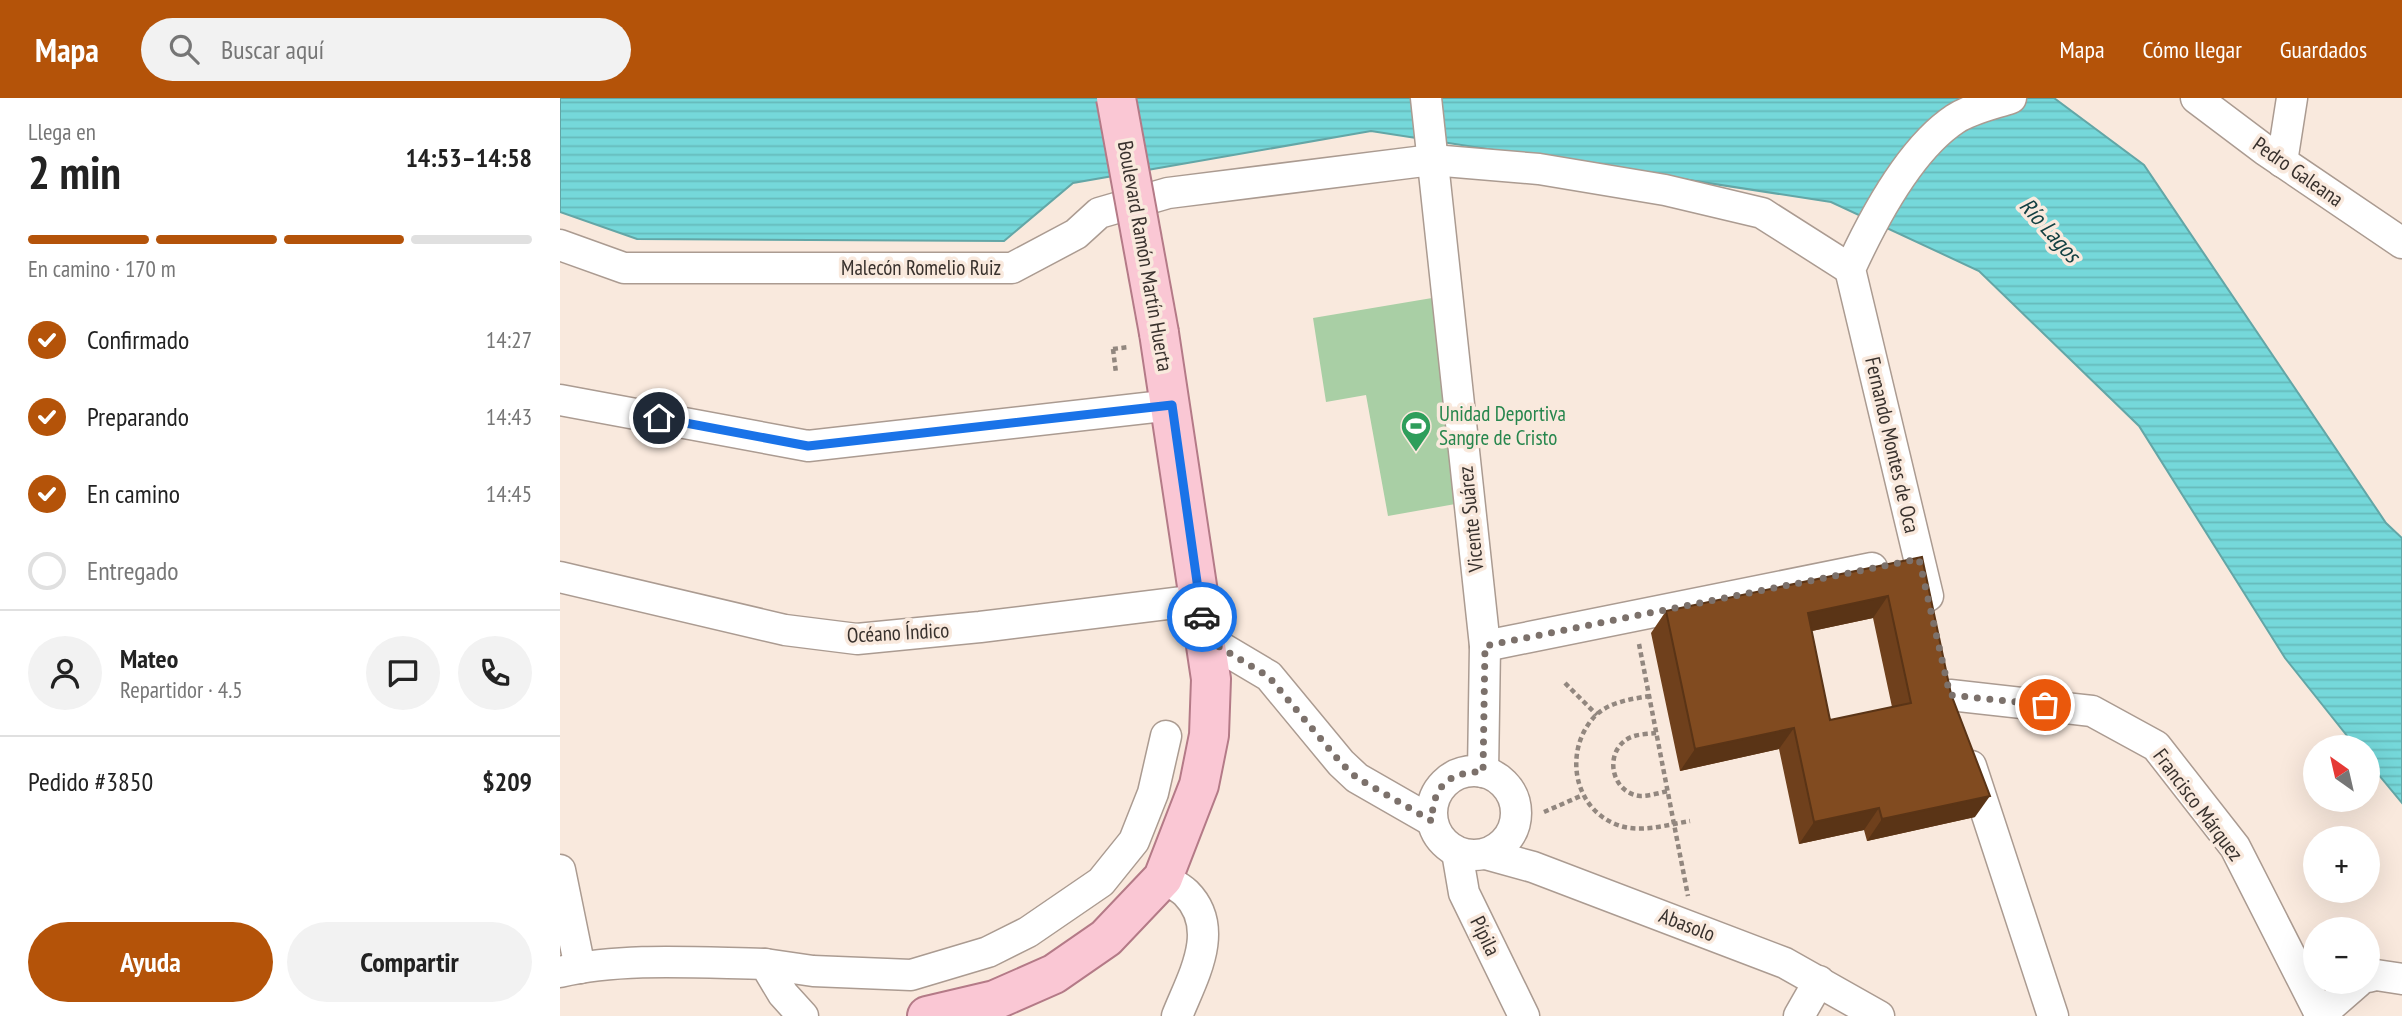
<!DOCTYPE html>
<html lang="es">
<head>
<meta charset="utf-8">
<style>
	body { margin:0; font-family:"PT Sans Narrow",sans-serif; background:#f2f2f2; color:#222; height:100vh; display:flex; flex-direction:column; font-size:26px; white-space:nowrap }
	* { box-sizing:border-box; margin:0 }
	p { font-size:23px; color:#767676 }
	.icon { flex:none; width:38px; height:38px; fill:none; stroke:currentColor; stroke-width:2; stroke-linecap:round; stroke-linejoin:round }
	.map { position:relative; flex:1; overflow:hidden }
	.details { display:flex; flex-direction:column; background:#fff; width:560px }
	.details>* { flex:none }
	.needle { width:46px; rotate:326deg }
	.buttons { position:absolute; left:1743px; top:637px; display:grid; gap:14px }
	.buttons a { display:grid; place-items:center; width:77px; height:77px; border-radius:50%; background:#fff; box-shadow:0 7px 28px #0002; font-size:35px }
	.pin { position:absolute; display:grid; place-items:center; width:60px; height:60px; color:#fff; margin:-30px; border:4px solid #fff; border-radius:50%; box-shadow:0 2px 7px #0007 }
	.courier { position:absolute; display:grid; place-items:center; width:70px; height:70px; margin:-35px; border:5px solid #1a73e8; border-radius:50%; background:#fff; color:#222; box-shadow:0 2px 9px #0007 }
	.headline em { font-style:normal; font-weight:800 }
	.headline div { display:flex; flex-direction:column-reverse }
	.headline { display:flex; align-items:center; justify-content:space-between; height:119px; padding:0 28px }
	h1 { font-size:46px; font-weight:800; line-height:52px }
	.bar { display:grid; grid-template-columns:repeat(4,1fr); gap:10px 7px; align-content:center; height:84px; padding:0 28px }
	.bar i { height:9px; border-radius:5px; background:#e0e0e0 }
	.bar .current { background:#b45309 }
	.bar p { grid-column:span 4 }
	.line { display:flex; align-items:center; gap:18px; padding:0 28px; border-top:2px solid #e0e0e0 }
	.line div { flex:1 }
	.round { display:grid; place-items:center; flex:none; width:74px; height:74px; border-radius:37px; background:#f2f2f2 }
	ol { padding:0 28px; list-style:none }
	li { display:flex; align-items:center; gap:21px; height:77px }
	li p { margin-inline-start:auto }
	li .icon { padding:7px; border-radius:50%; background:#b45309; color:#fff; stroke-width:4 }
	li:last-child { color:#767676 }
	li i { width:38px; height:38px; border:4px solid #e0e0e0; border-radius:50% }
	.action { display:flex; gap:14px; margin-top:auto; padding:14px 28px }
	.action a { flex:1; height:80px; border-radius:42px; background:#b45309; color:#fff; font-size:28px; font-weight:800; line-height:80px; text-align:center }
	.action a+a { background:#f2f2f2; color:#222 }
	header { display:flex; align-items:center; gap:42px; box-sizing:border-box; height:98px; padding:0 35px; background:#b45309; color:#fff }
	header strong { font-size:33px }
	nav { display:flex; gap:38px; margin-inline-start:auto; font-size:24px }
	.search { width:490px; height:63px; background:#f2f2f2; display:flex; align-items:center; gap:18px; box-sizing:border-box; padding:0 24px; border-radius:38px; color:#767676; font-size:26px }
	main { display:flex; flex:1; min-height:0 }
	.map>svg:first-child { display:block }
	.pitch { fill:#a9cfa5 }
	.water { fill:url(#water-rules); stroke:#63a6a6; stroke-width:2 }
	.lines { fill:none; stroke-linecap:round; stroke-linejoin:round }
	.minor-casing { stroke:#ab9b91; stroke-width:33 }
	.major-casing { stroke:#b47a87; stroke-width:42 }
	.path { stroke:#92877f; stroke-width:4.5; stroke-dasharray:5 3.5; stroke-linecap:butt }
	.minor { stroke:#fff; stroke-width:30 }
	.major { stroke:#fac7d4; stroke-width:38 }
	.major-bridge-casing { stroke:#b47a87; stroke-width:42; stroke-linecap:butt }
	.path-bridge { stroke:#92877f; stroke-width:4.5; stroke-dasharray:5 3.5; stroke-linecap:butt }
	.major-bridge { stroke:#fac7d4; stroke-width:38 }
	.wall { fill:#6f401c; fill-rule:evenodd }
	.shaded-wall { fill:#5a3416 }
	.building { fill:#814b20; stroke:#5a3416; stroke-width:2; fill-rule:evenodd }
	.done { stroke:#7c716b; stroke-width:7; stroke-dasharray:0 12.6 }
	.route { stroke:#1a73e8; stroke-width:9 }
	.labels { text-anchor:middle; stroke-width:7; stroke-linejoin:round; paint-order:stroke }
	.street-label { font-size:21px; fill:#38312d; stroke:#f9e9dd }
	.leisure-label { font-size:21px; fill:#27864d; stroke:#f9e9dd; text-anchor:start }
	.water-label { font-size:23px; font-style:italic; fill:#124042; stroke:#f9e9dd }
</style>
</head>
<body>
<header>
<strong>Mapa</strong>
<div class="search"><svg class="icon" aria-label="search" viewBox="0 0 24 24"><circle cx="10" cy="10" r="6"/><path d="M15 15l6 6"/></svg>Buscar aquí</div>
<nav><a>Mapa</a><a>Cómo llegar</a><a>Guardados</a></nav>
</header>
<main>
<section class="details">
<div class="headline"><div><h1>2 min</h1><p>Llega en</p></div><em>14:53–14:58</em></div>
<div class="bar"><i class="current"></i><i class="current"></i><i class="current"></i><i></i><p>En camino · 170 m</p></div>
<ol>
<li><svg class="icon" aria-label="check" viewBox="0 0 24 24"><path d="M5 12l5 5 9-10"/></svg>Confirmado<p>14:27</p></li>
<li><svg class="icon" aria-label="check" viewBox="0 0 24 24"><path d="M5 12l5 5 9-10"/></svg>Preparando<p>14:43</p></li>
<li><svg class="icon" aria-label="check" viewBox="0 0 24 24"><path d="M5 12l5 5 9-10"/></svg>En camino<p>14:45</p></li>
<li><i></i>Entregado</li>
</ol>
<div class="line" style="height:126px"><a class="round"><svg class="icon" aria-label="person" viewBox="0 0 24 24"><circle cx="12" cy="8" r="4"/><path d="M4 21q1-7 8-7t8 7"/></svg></a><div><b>Mateo</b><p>Repartidor · 4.5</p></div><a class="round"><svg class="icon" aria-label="chat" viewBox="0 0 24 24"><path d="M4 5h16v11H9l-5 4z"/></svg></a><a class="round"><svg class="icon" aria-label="phone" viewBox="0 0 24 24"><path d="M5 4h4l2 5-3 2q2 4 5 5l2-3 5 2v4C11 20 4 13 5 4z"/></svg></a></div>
<div class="line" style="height:91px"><div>Pedido #3850</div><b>$209</b></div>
<div class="action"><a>Ayuda</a><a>Compartir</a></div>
</section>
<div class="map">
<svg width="1842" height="918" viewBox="0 0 1842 918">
	<defs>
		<pattern id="water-rules" width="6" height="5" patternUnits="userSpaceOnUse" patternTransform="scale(1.75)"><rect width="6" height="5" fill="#75d8da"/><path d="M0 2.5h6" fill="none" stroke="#66babb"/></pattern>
	</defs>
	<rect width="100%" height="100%" fill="#f9e9dd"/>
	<!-- pitch -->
	<polygon class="pitch" points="878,199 901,405 828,418 806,297 766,304 753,220"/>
	<!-- water -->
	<polygon class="water" points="0,0 1494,0 1584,67 1826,425 1842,440 1842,705 1808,664 1808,649 1796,649 1725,560 1579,328 1419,173 1271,104 811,33 513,85 444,143 77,141 0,114"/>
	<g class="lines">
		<!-- minor casing -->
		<g class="minor-casing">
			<g id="minor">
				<polyline points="866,0 925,548 923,674"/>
				<polyline points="1636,0 1705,52 1842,145"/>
				<polyline points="1722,64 1732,0"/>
				<polyline points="0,147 64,170 452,170 516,136 539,115 608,95 872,62 979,71 1105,92 1202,115 1290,171"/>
				<polyline points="0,302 248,348 612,307"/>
				<polyline points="0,479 225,532 297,541 420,529 639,502"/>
				<path d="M 1368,498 L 1290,171 C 1312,123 1350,51 1395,21 C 1410,11 1433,6 1451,0"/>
				<polyline points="645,540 709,578 781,665 797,680 872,723"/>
				<polyline points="925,548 1312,470"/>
				<polyline points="1390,597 1532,613 1596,648 1675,749 1761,918"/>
				<polyline points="1411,668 1493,918"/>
				<circle cx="914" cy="715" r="42"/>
				<polyline points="897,754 904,795 964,918"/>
				<polyline points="926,756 973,769 1225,865 1319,918"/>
				<polyline points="0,772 20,870"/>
				<path d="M 603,780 C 611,785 620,789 626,795 C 662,831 632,880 617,918"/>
				<polyline points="205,866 253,873 351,877 428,854 468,834 541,784 574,743 593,695 606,638"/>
				<path d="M 0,874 C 63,859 140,865 205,866 L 223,896 L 243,918"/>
				<polyline points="1808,879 1816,877 1842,881"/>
				<polyline points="1239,918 1259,883"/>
				<polyline points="1759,918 1798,884"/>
			</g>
		</g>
		<!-- major casing -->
		<g class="major-casing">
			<polyline id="major" points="367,918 435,902 494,876 546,840 603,780 639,687 649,637 651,581 599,235"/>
		</g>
		<!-- path -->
		<g class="path">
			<polyline points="553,251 556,275"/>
			<polyline points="1079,546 1128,798"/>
			<polyline points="1005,585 1037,617"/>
			<path d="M 1090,598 C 1071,601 1049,604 1035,618 C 1004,651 1012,708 1055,726 C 1078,736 1106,727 1130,723"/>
			<path d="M 1096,635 C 1088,636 1077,636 1069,640 C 1043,654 1051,695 1080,698 C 1089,698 1099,695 1108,693"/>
			<polyline points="984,714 1023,697"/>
		</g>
		<!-- minor -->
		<use href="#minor" class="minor"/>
		<!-- major -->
		<use href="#major" class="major"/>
		<!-- major-bridge casing -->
		<g class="major-bridge-casing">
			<polyline id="major-bridge" points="556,0 599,235"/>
		</g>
		<!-- path-bridge -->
		<polyline class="path-bridge" points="553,251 569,249"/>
		<!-- major-bridge -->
		<use href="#major-bridge" class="major-bridge"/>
	</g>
	<!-- wall -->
	<path class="wall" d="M 1362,459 L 1415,719 L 1307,743 L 1304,732 L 1239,746 L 1219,651 L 1120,673 L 1091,535 L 1106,513 ZM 1313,520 L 1332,609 L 1270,622 L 1252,533 Z"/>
	<!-- shaded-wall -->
	<g class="shaded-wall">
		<polygon points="1328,498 1313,520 1233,537 1248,515"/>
		<polygon points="1234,630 1219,651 1120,673 1135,651"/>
		<polygon points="1430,698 1415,719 1307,743 1322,721"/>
		<polygon points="1319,710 1304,732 1239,746 1254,724"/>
	</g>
	<!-- building -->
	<path class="building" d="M 1362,459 L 1391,596 L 1430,698 L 1322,721 L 1319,710 L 1254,724 L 1234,630 L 1135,651 L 1106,513 ZM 1328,498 L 1351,605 L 1270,622 L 1248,515 Z"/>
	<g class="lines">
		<!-- done -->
		<path class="done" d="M 642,519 L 645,540 L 709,579 L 781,665 L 797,680 L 872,723 C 872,689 889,673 923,674 L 925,548 L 1359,461 L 1390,597 L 1485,607"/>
		<!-- route -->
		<polyline class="route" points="99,320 248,348 612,307 642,519"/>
	</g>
	<!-- icons -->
	<defs>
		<g id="stadium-pin" transform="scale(1.575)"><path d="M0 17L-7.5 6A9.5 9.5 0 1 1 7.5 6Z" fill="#2e9e5b" stroke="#f9e9dd"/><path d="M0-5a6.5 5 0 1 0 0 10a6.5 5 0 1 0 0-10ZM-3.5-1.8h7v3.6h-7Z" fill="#fff"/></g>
	</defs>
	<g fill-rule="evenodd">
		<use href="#stadium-pin" x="856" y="328"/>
	</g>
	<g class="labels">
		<!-- street labels -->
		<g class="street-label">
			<text transform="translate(1738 74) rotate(35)" y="7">Pedro Galeana</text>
			<text transform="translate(585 158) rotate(80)" y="7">Boulevard Ramón Martín Huerta</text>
			<text x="361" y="177">Malecón Romelio Ruiz</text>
			<text transform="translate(1332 347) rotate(77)" y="7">Fernando Montes de Oca</text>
			<text transform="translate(911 421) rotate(-96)" y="7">Vicente Suárez</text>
			<text transform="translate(338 535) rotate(-3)" y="7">Océano Índico</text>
			<text transform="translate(1638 707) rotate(53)" y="7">Francisco Márquez</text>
			<text transform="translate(1127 827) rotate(21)" y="7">Abasolo</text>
			<text transform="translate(925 838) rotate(64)" y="7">Pípila</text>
		</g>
		<!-- leisure labels -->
		<g class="leisure-label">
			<text x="879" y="323">Unidad Deportiva<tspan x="879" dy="24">Sangre de Cristo</tspan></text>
		</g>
		<!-- water labels -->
		<g class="water-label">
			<text transform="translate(1490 132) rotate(48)" y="8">Río Lagos</text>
		</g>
	</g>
</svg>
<div class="buttons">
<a><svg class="needle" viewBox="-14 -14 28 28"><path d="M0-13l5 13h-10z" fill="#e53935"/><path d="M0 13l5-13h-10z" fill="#767676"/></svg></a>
<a>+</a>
<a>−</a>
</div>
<div class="pin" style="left:1485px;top:607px;background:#ea580c"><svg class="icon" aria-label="bag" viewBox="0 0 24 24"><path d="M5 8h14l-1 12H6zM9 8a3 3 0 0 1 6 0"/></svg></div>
<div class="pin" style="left:99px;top:320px;background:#1f2937"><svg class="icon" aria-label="home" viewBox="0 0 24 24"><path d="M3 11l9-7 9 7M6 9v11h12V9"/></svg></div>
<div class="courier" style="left:642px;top:519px"><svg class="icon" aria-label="car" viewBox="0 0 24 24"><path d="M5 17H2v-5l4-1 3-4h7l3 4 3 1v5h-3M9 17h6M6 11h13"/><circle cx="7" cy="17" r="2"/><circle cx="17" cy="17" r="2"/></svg></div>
</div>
</main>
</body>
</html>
